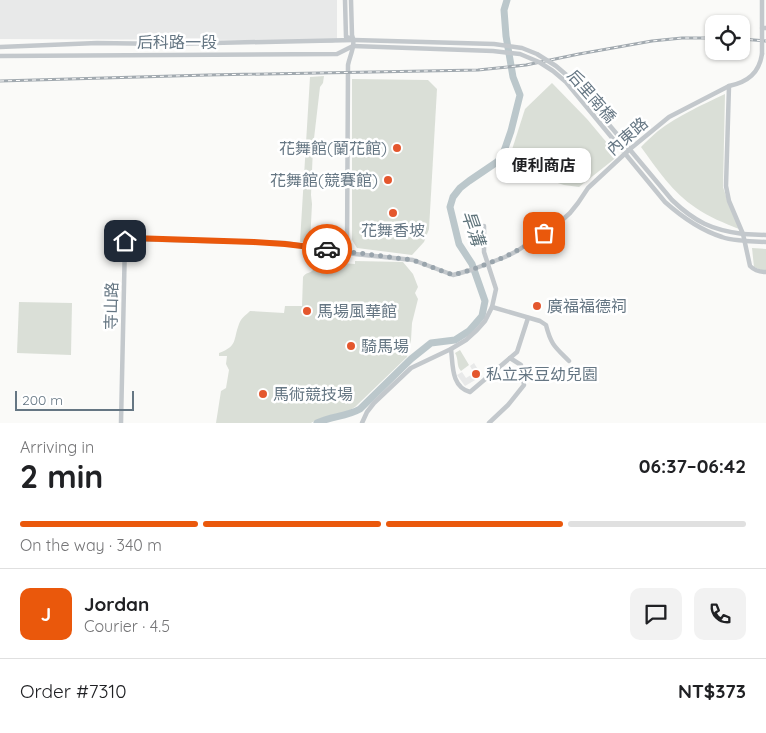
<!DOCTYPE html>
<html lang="en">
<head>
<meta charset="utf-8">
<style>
	body { margin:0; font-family:Quicksand,"Noto Sans TC",sans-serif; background:#f2f2f2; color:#202124; height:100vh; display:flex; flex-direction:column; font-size:19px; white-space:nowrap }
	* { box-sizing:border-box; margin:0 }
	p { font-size:16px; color:#757577 }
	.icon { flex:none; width:28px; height:28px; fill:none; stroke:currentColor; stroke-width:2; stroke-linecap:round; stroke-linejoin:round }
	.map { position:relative; height:423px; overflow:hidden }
	.details { display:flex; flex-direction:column; background:#fff; flex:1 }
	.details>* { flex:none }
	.buttons { position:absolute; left:705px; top:15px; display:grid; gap:10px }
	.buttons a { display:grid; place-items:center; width:45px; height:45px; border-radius:10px; background:#fff; box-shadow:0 1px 4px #0004; font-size:25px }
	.scale { position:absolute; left:15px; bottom:12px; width:119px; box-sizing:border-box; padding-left:5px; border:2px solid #657683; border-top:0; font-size:14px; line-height:18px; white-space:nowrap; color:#657683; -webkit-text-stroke:4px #fff; paint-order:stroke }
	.pin { position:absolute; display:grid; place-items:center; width:42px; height:42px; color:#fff; margin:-21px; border-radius:10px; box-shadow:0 2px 8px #0006 }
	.courier { position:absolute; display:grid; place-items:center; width:50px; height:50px; margin:-25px; border:4px solid #ea580c; border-radius:50%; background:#fff; color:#222; box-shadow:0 1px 6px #0007 }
	.bubble { position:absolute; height:35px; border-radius:10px; background:#fff; box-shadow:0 1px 4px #0004; font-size:16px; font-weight:700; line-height:35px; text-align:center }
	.head em { font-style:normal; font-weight:700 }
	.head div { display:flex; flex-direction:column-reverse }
	.head { display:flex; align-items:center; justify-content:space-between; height:85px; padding:0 20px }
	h1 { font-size:32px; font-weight:700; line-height:38px }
	.bar { display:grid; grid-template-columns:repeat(4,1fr); gap:8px 5px; align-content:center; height:60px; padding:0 20px }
	.bar i { height:6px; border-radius:4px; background:#e0e0e0 }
	.bar .current { background:#ea580c }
	.bar p { grid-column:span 4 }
	.line { display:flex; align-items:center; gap:12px; padding:0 20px; border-top:1px solid #e0e0e0 }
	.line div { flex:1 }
	.round { display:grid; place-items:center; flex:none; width:52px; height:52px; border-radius:10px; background:#f2f2f2 }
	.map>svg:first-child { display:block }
	.built { fill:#e8e9e9 }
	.green { fill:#dadfd7 }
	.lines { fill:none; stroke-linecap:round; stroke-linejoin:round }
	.river { stroke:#bbc7cb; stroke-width:7 }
	.minor { stroke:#c3c8cc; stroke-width:4.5 }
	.rail-casing { stroke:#a2aab0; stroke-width:3 }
	.rail { stroke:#fff; stroke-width:1; stroke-dasharray:4; stroke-linecap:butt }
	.minor-bridge { stroke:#c3c8cc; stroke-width:4.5 }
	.done { stroke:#99a4ac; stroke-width:5; stroke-dasharray:0 9 }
	.route { stroke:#ea580c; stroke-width:6 }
	.poi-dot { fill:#e4572e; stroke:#fff; stroke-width:2 }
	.labels { text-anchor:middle; stroke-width:5; stroke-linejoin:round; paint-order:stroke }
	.street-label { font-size:16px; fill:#657683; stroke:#fff }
	.poi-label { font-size:16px; fill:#657683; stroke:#fff; text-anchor:start }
	.water-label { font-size:18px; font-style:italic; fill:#60757c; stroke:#fff }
</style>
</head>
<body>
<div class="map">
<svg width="766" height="423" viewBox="0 0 766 423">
	<rect width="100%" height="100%" fill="#fafaf8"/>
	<!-- built -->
	<g class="built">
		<polygon points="0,0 337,0 337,39 335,42 332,43 274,43 249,40 0,39"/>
		<polygon points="474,363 482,376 465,386 457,375 462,372 466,378 474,373 470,366"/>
	</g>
	<!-- green -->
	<g class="green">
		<polygon points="324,76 323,83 320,87 313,147 311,195 312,204 310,243 300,242 310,77"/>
		<polygon points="352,79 428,80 437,89 429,229 424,242 412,255 357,248 352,240"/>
		<polygon points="552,83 587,119 618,156 579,187 564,185 529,174 508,162 525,109"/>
		<path d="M 725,94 L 723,187 L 728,202 L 739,229 C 724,223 709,217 696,208 C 673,193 657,169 641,147 C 646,142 652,136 658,131 C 679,115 702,105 725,94 Z"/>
		<polygon points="752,248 766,249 766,270 761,270 754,267"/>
		<path d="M 317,256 L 341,261 L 342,263 L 355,264 L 355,261 L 403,262 L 413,274 L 418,287 L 415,293 L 418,299 L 412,323 L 411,340 L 407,357 L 355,407 C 342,416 325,414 311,423 L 216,423 L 221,391 L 226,388 L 229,370 L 226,364 L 227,356 L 219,356 L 219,353 C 238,346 233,340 239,324 C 241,318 246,315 250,311 L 284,313 L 285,306 L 302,306 L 303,277 C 306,272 308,274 312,271 C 316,268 316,261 317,256 Z"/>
		<polygon points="19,302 72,303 71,355 17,353"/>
		<path d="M 460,350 L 469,365 L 461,371 C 456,366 459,359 455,353 Z"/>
	</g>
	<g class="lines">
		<!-- river -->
		<path class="river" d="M 317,423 C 331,416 346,417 360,409 L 411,359 L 431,343 L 455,340 L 469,331 L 482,316 L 485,301 L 472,264 L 459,244 L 450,207 L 453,197 L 460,188 L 469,181 L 497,162 L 502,157 L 511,131 L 520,95 L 513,77 L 506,36 L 504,10 L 507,0"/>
		<!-- minor -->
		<g class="minor">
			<polyline points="345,0 346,37 350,38"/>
			<polyline points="762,0 762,28 766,28"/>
			<polyline points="0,47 97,43 169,44 354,40"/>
			<polyline points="0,56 337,54 353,46"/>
			<path d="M 729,86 L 726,186 L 729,201 L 743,234 L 750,266 C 754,270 760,272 766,272"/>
			<polyline points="743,234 766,235"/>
			<polyline points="745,241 766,242"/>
			<path d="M 347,253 L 348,65 C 350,55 356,45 352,35 L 351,0"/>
			<path d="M 492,307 L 540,321 L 546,325 C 551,345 555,347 569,361"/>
			<path d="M 451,349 C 453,365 451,387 470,392 L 517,352 L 528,318"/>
			<path d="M 121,423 L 125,241 L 128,239 L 285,243 L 355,254 L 413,260 L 453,275 L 471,270 L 505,257 L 517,251 L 560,222 L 570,213 L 578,203 L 588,188 L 630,149 L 669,117 L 729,86 C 748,82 759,73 762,54"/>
			<polyline points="362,423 367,412 374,403 411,368 451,349 466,340 477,330 485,321 492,307 496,289 484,252 484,226"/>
			<polyline points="489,423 508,405 524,385 521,365 510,358"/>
		</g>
		<!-- rail casing -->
		<g class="rail-casing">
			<g id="rail">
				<polyline points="741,39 766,41"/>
				<polyline points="0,81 208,75 478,70 526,65 579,54 652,41 682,38 714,38"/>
			</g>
		</g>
		<!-- rail -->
		<use href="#rail" class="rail"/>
		<!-- minor-bridge -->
		<g class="minor-bridge">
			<path d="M 354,40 L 494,44 L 522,48 L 537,54 L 556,66 L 570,78 L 672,200 C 695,222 712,230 743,234"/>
			<path d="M 353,46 L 493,51 L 520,54 L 539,62 L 553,71 L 566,82 L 665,202 C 683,218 700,230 722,237 C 729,240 738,240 745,241"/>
			<polyline points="762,54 762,28"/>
		</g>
	</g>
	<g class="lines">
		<!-- done -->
		<polyline class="done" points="327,249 413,260 453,275 471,270 505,257 527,245 544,233"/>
		<!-- route -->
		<polyline class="route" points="125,241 128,239 132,238 254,242 285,244 327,249"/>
	</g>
	<!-- markers -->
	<g class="poi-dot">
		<circle cx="397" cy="148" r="5"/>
		<circle cx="388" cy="180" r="5"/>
		<circle cx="393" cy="213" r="5"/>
		<circle cx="537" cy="306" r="5"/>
		<circle cx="307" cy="311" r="5"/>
		<circle cx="351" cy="346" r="5"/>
		<circle cx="476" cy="374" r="5"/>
		<circle cx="263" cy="394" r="5"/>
	</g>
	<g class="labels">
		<!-- street labels -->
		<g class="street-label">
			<text x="177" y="48">后科路一段</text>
			<text transform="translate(592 96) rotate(49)" y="6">后里南橋</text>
			<text transform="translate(627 136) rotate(-41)" y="6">內東路</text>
			<text transform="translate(111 306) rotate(-89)" y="6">寺山路</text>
		</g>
		<!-- poi labels -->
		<g class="poi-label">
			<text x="387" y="154" text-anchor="end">花舞館(蘭花館)</text>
			<text x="378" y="186" text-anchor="end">花舞館(競賽館)</text>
			<text x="393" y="236" text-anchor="middle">花舞香坡</text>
			<text x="547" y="312">廣福福德祠</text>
			<text x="317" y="317">馬場風華館</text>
			<text x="361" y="352">騎馬場</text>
			<text x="486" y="380">私立采豆幼兒園</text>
			<text x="273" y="400">馬術競技場</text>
		</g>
		<!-- water labels -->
		<g class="water-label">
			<text transform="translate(473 228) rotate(71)" y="6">旱溝</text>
		</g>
	</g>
</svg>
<div class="buttons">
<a><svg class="icon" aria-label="locate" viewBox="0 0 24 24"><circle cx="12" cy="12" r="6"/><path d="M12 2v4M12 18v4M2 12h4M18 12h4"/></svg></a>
</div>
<div class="scale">200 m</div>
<div class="pin" style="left:544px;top:233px;background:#ea580c"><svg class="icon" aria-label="bag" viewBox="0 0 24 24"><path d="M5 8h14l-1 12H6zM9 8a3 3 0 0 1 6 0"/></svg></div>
<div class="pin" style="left:125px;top:241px;background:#1f2937"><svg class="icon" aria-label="home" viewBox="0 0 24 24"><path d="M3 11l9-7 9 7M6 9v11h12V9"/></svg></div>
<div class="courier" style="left:327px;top:249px"><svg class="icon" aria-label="car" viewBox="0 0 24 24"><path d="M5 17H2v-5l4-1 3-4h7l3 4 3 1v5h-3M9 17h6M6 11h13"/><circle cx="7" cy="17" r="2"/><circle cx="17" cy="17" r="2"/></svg></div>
<div class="bubble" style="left:496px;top:148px;width:95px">便利商店</div>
</div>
<section class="details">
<div class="head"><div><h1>2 min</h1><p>Arriving in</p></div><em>06:37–06:42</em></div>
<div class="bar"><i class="current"></i><i class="current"></i><i class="current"></i><i></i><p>On the way · 340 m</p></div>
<div class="line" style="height:90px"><b class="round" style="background:#ea580c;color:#fff">J</b><div><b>Jordan</b><p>Courier · 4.5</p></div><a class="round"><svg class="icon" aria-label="chat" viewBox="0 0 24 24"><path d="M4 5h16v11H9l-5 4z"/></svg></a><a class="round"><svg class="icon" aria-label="phone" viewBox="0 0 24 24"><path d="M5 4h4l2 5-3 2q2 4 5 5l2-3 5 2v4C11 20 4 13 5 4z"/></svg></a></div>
<div class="line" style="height:65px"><div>Order #7310</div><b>NT$373</b></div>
</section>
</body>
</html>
